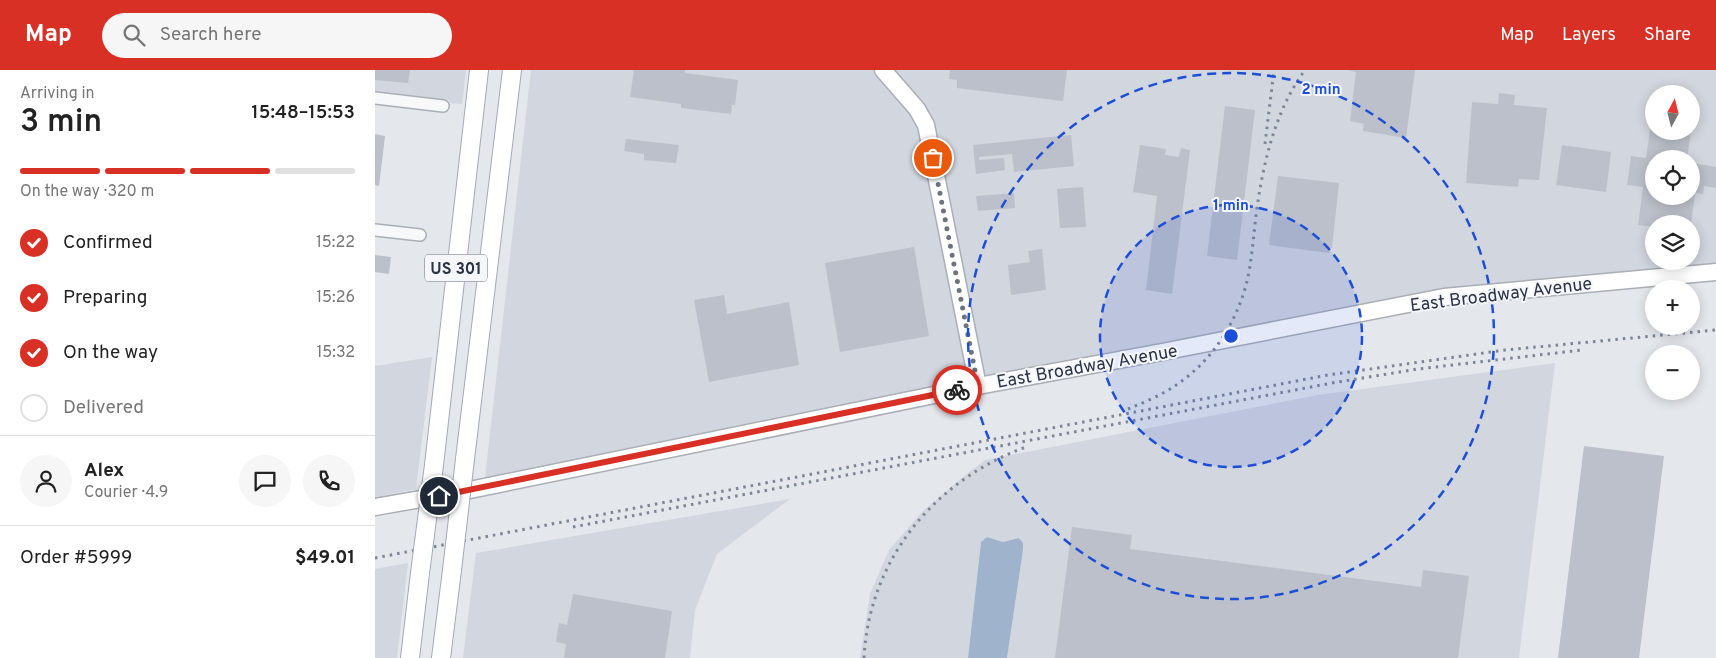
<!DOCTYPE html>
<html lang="en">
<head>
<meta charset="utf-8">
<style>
	body { margin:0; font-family:Overpass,sans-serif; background:#f6f6f6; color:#222; height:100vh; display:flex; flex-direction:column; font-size:19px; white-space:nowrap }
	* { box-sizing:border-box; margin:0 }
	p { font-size:16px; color:#767676 }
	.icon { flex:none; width:28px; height:28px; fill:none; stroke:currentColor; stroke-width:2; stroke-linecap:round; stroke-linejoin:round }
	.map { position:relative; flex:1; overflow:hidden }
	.sheet { display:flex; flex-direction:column; background:#fff; width:375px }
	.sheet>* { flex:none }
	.needle { width:32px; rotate:7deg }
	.controls { position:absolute; left:1270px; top:15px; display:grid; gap:10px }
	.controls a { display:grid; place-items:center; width:55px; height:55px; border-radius:50%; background:#fff; box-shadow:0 2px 12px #0003; font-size:25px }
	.pin { position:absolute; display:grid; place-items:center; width:42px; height:42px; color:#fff; margin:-21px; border:2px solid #fff; border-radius:50%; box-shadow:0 1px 5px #0007 }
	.courier { position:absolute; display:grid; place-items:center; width:50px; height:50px; margin:-25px; border:4px solid #d93025; border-radius:50%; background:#fff; color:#222; box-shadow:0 1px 6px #0007 }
	.overview em { font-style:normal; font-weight:600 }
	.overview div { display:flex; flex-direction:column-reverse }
	.overview { display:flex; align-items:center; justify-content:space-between; height:85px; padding:0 20px }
	h1 { font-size:32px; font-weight:600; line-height:38px }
	.bar { display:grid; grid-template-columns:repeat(4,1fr); gap:8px 5px; align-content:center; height:60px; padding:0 20px }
	.bar i { height:6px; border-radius:4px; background:#e0e0e0 }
	.bar .on { background:#d93025 }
	.bar p { grid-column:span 4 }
	.line { display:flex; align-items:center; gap:12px; padding:0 20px; border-top:1px solid #e0e0e0 }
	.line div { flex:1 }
	.round { display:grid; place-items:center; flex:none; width:52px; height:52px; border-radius:26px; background:#f6f6f6 }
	ol { padding:0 20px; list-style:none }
	li { display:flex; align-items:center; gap:15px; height:55px }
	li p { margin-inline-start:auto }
	li .icon { padding:5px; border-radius:50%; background:#d93025; color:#fff; stroke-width:4 }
	li:last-child { color:#767676 }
	li i { width:28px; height:28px; border:2px solid #e0e0e0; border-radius:50% }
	header { display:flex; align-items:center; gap:30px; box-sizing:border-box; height:70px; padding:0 25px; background:#d93025; color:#fff }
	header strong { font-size:24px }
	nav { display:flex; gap:28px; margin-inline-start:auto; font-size:18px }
	.search { width:350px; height:45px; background:#f6f6f6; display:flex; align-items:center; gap:12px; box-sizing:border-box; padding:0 18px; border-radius:28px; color:#767676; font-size:19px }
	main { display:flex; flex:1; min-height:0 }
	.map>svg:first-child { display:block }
	.built { fill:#d2d6de; fill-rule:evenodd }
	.water { fill:#9fb4cc }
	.building { fill:#bbc0ca }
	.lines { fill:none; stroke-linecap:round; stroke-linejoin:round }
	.minor-casing { stroke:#a9aeb7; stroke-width:14 }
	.secondary-casing { stroke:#a9aeb7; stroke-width:19 }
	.primary-casing { stroke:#a3abb8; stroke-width:20 }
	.minor { stroke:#f7f8fa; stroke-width:11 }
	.secondary { stroke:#fff; stroke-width:16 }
	.primary { stroke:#fff; stroke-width:18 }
	.rail { stroke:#7d8696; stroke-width:3; stroke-dasharray:2.5 5; stroke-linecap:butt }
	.primary-bridge-casing { stroke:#a3abb8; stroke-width:20; stroke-linecap:butt }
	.primary-bridge { stroke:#fff; stroke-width:18 }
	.done { stroke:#6c737f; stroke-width:5; stroke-dasharray:0 9 }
	.route { stroke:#d93025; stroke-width:6 }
	.ring { fill:none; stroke:#1d4ed8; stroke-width:2.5; stroke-dasharray:9 6 }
	.labels { text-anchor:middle; stroke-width:4; stroke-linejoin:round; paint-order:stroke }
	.shield { fill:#f4f6f9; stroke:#676e7b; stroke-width:1 }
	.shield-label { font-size:16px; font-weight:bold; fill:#2b3445 }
	.street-label { font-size:18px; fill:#2b3445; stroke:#f4f6f9 }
	.centre { fill:#1d4ed8; stroke:#f4f6f9; stroke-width:2.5 }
	.ring-label { font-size:15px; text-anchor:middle; font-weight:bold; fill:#1d4ed8; stroke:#f4f6f9; stroke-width:4; stroke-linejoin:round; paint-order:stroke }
</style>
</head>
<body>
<header>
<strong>Map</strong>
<div class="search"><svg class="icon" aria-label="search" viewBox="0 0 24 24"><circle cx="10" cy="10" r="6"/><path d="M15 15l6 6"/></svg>Search here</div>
<nav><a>Map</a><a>Layers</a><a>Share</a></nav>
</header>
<main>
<section class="sheet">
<div class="overview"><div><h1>3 min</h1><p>Arriving in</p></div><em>15:48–15:53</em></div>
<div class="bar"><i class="on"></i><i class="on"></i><i class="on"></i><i></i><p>On the way · 320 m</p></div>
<ol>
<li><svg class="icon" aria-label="check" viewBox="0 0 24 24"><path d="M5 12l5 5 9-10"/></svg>Confirmed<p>15:22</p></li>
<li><svg class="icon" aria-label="check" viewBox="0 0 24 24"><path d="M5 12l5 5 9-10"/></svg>Preparing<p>15:26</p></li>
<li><svg class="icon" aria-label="check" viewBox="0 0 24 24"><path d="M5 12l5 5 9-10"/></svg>On the way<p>15:32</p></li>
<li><i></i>Delivered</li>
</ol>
<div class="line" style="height:90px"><a class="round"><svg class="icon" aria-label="person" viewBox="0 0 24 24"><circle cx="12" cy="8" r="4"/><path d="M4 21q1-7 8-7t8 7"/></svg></a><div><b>Alex</b><p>Courier · 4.9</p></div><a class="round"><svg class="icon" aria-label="chat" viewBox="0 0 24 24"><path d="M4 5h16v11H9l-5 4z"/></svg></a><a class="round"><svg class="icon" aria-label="phone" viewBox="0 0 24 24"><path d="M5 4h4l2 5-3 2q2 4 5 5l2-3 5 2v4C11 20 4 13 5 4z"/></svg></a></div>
<div class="line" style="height:65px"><div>Order #5999</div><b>$49.01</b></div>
</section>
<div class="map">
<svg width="1341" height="588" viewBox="0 0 1341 588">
	<rect width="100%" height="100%" fill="#e4e7ec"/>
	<!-- built -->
	<g class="built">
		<polygon points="0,0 91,0 87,34 74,33 74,30 0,21"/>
		<polygon points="156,0 500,0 518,19 546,58 596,311 153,401 110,408"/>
		<path d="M 517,0 L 1341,0 L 1341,196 L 1069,220 L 608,308 L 557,53 ZM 1279,24 L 1316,24 L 1316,61 L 1279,61 ZM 1279,89 L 1316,89 L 1316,126 L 1279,126 ZM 1279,154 L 1316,154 L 1316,191 L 1279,191 Z"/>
		<polygon points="57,287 41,419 0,427 0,296"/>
		<polygon points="1180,293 1144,588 632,588 648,480 648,473 644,468 628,472 612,467 606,472 593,588 485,588 495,524 514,480 547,442 588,407 610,390 943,325"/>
		<polygon points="415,429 342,484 320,540 315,588 88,588 101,483"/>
		<polygon points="33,493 22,588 0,588 0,499"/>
	</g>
	<!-- water -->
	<polygon class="water" points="612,467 628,472 644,468 648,473 648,480 632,588 593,588 606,472"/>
	<!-- building -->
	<g class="building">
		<polygon points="0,0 35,0 33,13 0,10"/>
		<polygon points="259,0 310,0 310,3 363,10 360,35 357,35 356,44 306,38 306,34 255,27"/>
		<polygon points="575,0 692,0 688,31 582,18 582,10 574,9"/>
		<polygon points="973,0 1040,0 1031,68 988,61 989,54 975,51 981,2"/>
		<polygon points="1124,23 1140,25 1139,35 1172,38 1164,110 1144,109 1143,117 1091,113 1097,32 1123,34"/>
		<polygon points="850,36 880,40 862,190 832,186"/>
		<polygon points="1276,53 1279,53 1279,61 1316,61 1312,89 1279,89 1279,126 1316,126 1316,93 1341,97 1341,118 1329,116 1328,124 1320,123 1316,154 1279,154 1279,157 1263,155 1268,117 1252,115 1256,86 1271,88"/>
		<polygon points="0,64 10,66 4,116 0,115"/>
		<polygon points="696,65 699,96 639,102 637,84 604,87 604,90 629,88 630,100 601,104 598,75"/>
		<polygon points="251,69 304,75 301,93 269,90 269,84 249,81"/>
		<polygon points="765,75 791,79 790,85 804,87 806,78 815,80 797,224 771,220 782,126 758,122"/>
		<polygon points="1187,75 1236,82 1231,122 1181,115"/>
		<polygon points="903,106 964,113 957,178 955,178 954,183 894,175"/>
		<polygon points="708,117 711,157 685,158 682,119"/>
		<polygon points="639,123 640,138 603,141 601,126"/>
		<polygon points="539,177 554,266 465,282 450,193"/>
		<polygon points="667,179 671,220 636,225 633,195 655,192 653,181"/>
		<polygon points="0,185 16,187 14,204 0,202"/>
		<polygon points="349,225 352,244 414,232 424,295 334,312 319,230"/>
		<polygon points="1209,376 1289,386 1264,588 1183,588"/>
		<polygon points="697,457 757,465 755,479 1046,517 1048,500 1094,506 1083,588 680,588"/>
		<polygon points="198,524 297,541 290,588 189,588 191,574 181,572 184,553 192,555"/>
	</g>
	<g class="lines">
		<!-- minor casing -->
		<g class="minor-casing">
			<g id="minor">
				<polyline points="0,28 68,36"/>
				<polyline points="0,160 45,165"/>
			</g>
		</g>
		<!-- secondary casing -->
		<g class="secondary-casing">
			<g id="secondary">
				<polyline points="508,0 542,39 551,55 603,316"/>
				<polyline points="0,437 80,423 603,316 787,282 1069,227 1341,202"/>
			</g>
		</g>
		<!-- primary casing -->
		<g class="primary-casing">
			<g id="primary">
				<polyline points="90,389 137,0"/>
				<polyline points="59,395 104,0"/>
				<polyline points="35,588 45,503"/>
				<polyline points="66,588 77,500"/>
			</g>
		</g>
		<!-- minor -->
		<use href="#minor" class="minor"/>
		<!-- secondary -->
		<use href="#secondary" class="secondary"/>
		<!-- primary -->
		<use href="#primary" class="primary"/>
		<!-- rail -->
		<g class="rail">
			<polyline points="890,74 899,0"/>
			<path d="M 753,339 C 770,332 789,324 804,313 C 839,289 864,248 873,207 C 878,182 879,157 883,131 C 890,86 902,38 930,0"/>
			<polyline points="198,457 957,313 1043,299 1207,280"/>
			<polyline points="0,488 953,305 1130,280 1341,260"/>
			<path d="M 489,588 C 494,489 560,410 651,377"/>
		</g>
		<!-- primary-bridge casing -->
		<g class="primary-bridge-casing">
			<g id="primary-bridge">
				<polyline points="77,500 90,389"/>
				<polyline points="45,503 59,395"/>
			</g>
		</g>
		<!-- primary-bridge -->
		<use href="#primary-bridge" class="primary-bridge"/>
	</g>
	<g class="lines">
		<!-- done -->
		<polyline class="done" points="558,88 603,316 582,320"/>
		<!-- route -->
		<polyline class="route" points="64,426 582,320"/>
	</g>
	<!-- distance rings -->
	<circle cx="856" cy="266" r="131" fill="#1d4ed8" fill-opacity=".12"/>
	<g class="ring">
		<circle cx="856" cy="266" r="131"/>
		<circle cx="856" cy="266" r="263"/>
	</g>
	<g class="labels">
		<!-- shield labels -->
		<rect class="shield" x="50" y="184.5" width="62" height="27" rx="4"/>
		<g class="shield-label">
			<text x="81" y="204">US 301</text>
		</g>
		<!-- street labels -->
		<g class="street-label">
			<text transform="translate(1126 224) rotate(-7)" y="6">East Broadway Avenue</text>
			<text transform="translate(712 296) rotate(-10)" y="6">East Broadway Avenue</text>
		</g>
	</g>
	<circle cx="856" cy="266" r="8" class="centre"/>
	<g class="ring-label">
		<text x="946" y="24">2 min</text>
		<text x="856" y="140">1 min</text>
	</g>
</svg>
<div class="controls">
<a><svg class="needle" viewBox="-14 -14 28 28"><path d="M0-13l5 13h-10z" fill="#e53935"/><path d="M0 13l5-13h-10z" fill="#767676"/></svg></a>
<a><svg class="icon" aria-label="locate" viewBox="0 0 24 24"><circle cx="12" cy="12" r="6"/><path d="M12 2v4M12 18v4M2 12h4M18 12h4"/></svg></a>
<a><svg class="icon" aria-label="layers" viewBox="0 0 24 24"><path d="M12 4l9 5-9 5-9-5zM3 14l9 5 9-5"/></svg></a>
<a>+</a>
<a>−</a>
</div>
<div class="pin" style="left:558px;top:88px;background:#ea580c"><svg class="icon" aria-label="bag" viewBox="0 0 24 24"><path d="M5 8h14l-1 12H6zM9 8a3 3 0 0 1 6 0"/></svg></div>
<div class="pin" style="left:64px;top:426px;background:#1f2937"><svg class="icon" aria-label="home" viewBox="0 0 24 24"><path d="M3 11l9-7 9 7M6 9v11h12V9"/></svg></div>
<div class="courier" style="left:582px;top:320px"><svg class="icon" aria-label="bike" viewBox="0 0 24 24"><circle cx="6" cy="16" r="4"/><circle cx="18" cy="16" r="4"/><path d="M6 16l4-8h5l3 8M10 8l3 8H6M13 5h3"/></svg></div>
</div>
</main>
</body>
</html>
